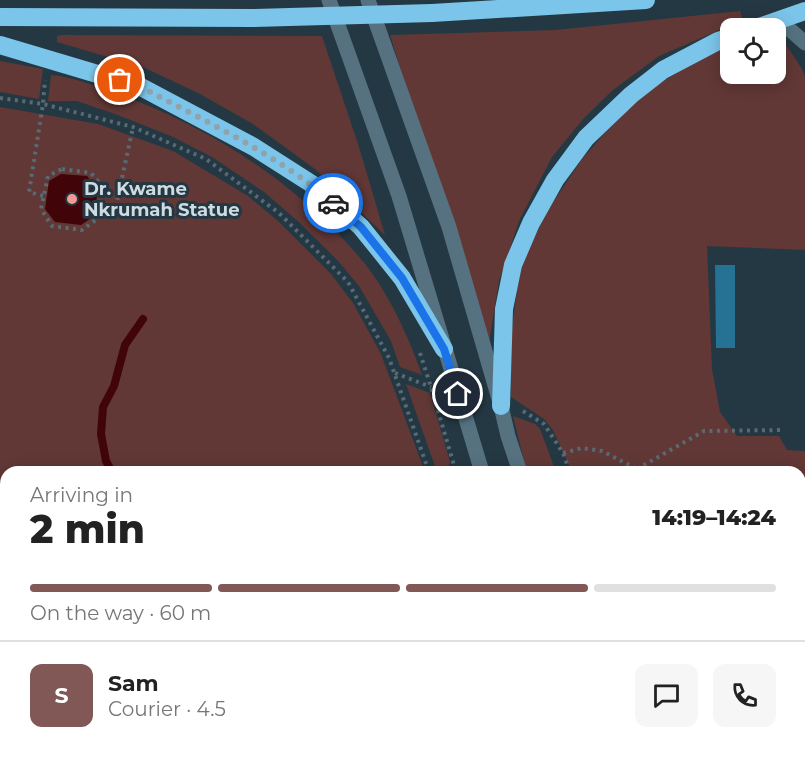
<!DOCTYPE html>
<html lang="en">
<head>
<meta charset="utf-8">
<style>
	body { margin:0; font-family:Montserrat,sans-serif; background:#f6f6f6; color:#222; height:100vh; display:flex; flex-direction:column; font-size:22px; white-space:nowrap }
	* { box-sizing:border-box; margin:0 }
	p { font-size:20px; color:#767676 }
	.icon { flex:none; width:33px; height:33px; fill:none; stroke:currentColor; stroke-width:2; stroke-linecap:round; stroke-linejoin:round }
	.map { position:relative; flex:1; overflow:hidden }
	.side { position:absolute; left:0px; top:466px; width:806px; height:296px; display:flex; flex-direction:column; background:#fff; border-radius:18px 18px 0 0; box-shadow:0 3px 15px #0003 }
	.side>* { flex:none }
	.fabs { position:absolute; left:720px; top:18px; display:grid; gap:12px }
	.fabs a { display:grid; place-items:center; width:66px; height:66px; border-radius:12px; background:#fff; box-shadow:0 3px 15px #0003; font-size:30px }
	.pin { position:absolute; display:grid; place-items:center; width:51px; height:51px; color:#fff; margin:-26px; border:3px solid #fff; border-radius:50%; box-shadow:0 2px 6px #0007 }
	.courier { position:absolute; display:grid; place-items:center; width:60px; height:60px; margin:-30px; border:4px solid #1a73e8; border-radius:50%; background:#fff; color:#222; box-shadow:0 2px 8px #0007 }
	.headline em { font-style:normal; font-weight:800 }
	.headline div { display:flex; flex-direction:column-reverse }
	.headline { display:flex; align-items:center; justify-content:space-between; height:102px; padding:0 30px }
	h1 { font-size:39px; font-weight:800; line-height:45px }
	.bar { display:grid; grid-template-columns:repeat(4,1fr); gap:9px 6px; align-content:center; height:72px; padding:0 30px }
	.bar i { height:8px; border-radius:4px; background:#e0e0e0 }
	.bar .on { background:#815856 }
	.bar p { grid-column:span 4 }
	.line { display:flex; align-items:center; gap:15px; padding:0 30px; border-top:2px solid #e0e0e0 }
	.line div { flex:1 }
	.round { display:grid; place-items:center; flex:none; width:63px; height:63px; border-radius:12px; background:#f6f6f6 }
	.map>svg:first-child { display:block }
	.green { fill:#613836 }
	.water { fill:#410408 }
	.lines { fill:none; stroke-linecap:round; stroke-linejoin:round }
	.stream { stroke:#410408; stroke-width:8 }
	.building { fill:#257294 }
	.path { stroke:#586a73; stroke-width:4; stroke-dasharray:3 4.5; stroke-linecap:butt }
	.minor { stroke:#567281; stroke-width:15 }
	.highway { stroke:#7bc5ea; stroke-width:18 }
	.highway-bridge { stroke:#7bc5ea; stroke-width:18 }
	.done { stroke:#92a2aa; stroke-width:6; stroke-dasharray:0 10.8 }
	.route { stroke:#1a73e8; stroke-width:8 }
	.poi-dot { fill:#f59b96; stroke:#243843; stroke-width:2 }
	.labels { text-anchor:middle; stroke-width:6; stroke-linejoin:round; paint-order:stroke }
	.poi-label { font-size:18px; font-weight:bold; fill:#cedbe1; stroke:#243843; text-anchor:start }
</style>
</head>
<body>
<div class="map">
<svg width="805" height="761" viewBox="0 0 805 761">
	<rect width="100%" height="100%" fill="#243843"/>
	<!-- green -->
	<g class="green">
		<polygon points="740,11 743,20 659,56 613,90 584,118 552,157 519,221 499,281 488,349 390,35 556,30"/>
		<polygon points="63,35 322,36 359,147 385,235 315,169 253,124 200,94 145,68 57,42 57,36"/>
		<polygon points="776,39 787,46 802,69 805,77 805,250 707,246 712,369 720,412 737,436 779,436 787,450 805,451 805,640 800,640 800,472 572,472 553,430 544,419 511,397 510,342 519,275 529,249 547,211 582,159 618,118 648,90 720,48 730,44 730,74 776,74"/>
		<polygon points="0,61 43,69 39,99 0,92"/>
		<path d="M 51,75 C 73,77 95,86 116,93 C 202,124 283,174 345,241 C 355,252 366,264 374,276 C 394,305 410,341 422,375 L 400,367 L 391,341 L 359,286 L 339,262 L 300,223 L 264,192 L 212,157 L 173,137 L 118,115 L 77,101 L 48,101 Z"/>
		<polygon points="0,107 98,124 173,151 248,196 278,221 331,274 353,303 381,354 425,472 6,472 6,756 354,756 338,761 0,761"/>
		<polygon points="406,384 430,393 450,462 446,472 437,472"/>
		<polygon points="513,416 535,424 540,429 556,472 527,472"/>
		<polygon points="800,706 805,709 805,761 624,761 625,756 800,756"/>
	</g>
	<!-- water -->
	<polygon class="water" points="61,174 87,176 98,189 94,216 81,225 55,222 45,209 49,181"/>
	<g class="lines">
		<!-- stream -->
		<g class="stream">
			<polyline points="112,472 106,461 101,434 103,407 114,386 125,345 143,319"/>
			<polyline points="64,756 67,761"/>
		</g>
	</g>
	<!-- building -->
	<polygon class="building" points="715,265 735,265 735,348 716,348"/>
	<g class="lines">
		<!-- path -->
		<g class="path">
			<polyline points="0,98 43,104 133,127 206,159 279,213 348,282 389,358 429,472"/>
			<polygon points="62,169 91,173 103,187 97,219 82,230 52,226 41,209 48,176"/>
			<polyline points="43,196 29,192 43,104 45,80"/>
			<polyline points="100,204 116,206 133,127"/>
			<polyline points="420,353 431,387 456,472"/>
			<polyline points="395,373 431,387"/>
			<polyline points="523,411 544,424 563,453 570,472"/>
			<polyline points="563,453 582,448 602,451 643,472"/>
			<polyline points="637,469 704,431 783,430"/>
			<polyline points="800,513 805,513"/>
			<polyline points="800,653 805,653"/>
			<polyline points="442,756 446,761"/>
			<path d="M 457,761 C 478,757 497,759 518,761"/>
		</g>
		<!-- minor -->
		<g class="minor">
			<polyline points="329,0 399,196 482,472"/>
			<polyline points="368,0 449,227 501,406 508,436 520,472"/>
			<polyline points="779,20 805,43"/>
			<polyline points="800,678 805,678"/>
			<polyline points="570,756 573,761"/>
			<polyline points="611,756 611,761"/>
			<polyline points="401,761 418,756"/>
		</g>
		<!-- highway -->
		<g class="highway">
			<polyline points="432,13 646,0"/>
			<polyline points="0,17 253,18"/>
			<polyline points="756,28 805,11"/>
			<polyline points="0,45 141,87 254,147 315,186 361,227 402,278 444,349"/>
			<polyline points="501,406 504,309 513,265 531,223 555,180 586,138 631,95 663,70 718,41 730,37"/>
		</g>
		<!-- highway-bridge -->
		<polyline class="highway-bridge" points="253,18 432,13"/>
	</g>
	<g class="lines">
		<!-- done -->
		<path class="done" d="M 120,80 L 141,87 C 206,122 277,154 333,203"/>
		<!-- route -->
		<polyline class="route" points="333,203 361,227 402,278 444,349 458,394"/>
	</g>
	<!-- markers -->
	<circle class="poi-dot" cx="72" cy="199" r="6"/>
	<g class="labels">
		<!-- poi labels -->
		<g class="poi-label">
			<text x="84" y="195">Dr. Kwame<tspan x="84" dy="21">Nkrumah Statue</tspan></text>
		</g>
	</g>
</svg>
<div class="fabs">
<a><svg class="icon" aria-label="locate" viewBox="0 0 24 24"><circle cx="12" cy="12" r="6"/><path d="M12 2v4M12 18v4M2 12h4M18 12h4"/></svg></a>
</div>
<div class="pin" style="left:120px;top:80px;background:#ea580c"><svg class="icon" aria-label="bag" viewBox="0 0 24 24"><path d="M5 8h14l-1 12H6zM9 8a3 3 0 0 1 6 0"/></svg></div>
<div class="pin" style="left:458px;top:394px;background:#1f2937"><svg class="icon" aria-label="home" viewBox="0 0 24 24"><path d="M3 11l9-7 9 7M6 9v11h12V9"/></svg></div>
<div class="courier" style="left:333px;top:203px"><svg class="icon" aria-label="car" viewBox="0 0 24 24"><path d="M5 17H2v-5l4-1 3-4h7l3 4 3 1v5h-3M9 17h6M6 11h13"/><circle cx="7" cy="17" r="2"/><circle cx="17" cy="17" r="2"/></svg></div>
<section class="side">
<div class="headline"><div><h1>2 min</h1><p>Arriving in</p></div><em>14:19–14:24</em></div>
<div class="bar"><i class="on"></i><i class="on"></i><i class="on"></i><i></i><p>On the way · 60 m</p></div>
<div class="line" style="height:108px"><b class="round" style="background:#815856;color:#fff">S</b><div><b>Sam</b><p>Courier · 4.5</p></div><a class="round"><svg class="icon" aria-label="chat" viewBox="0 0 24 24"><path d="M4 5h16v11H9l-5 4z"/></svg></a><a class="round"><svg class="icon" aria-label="phone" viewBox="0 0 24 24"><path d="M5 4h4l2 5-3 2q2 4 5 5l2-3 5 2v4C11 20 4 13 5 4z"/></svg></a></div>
</section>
</div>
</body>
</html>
